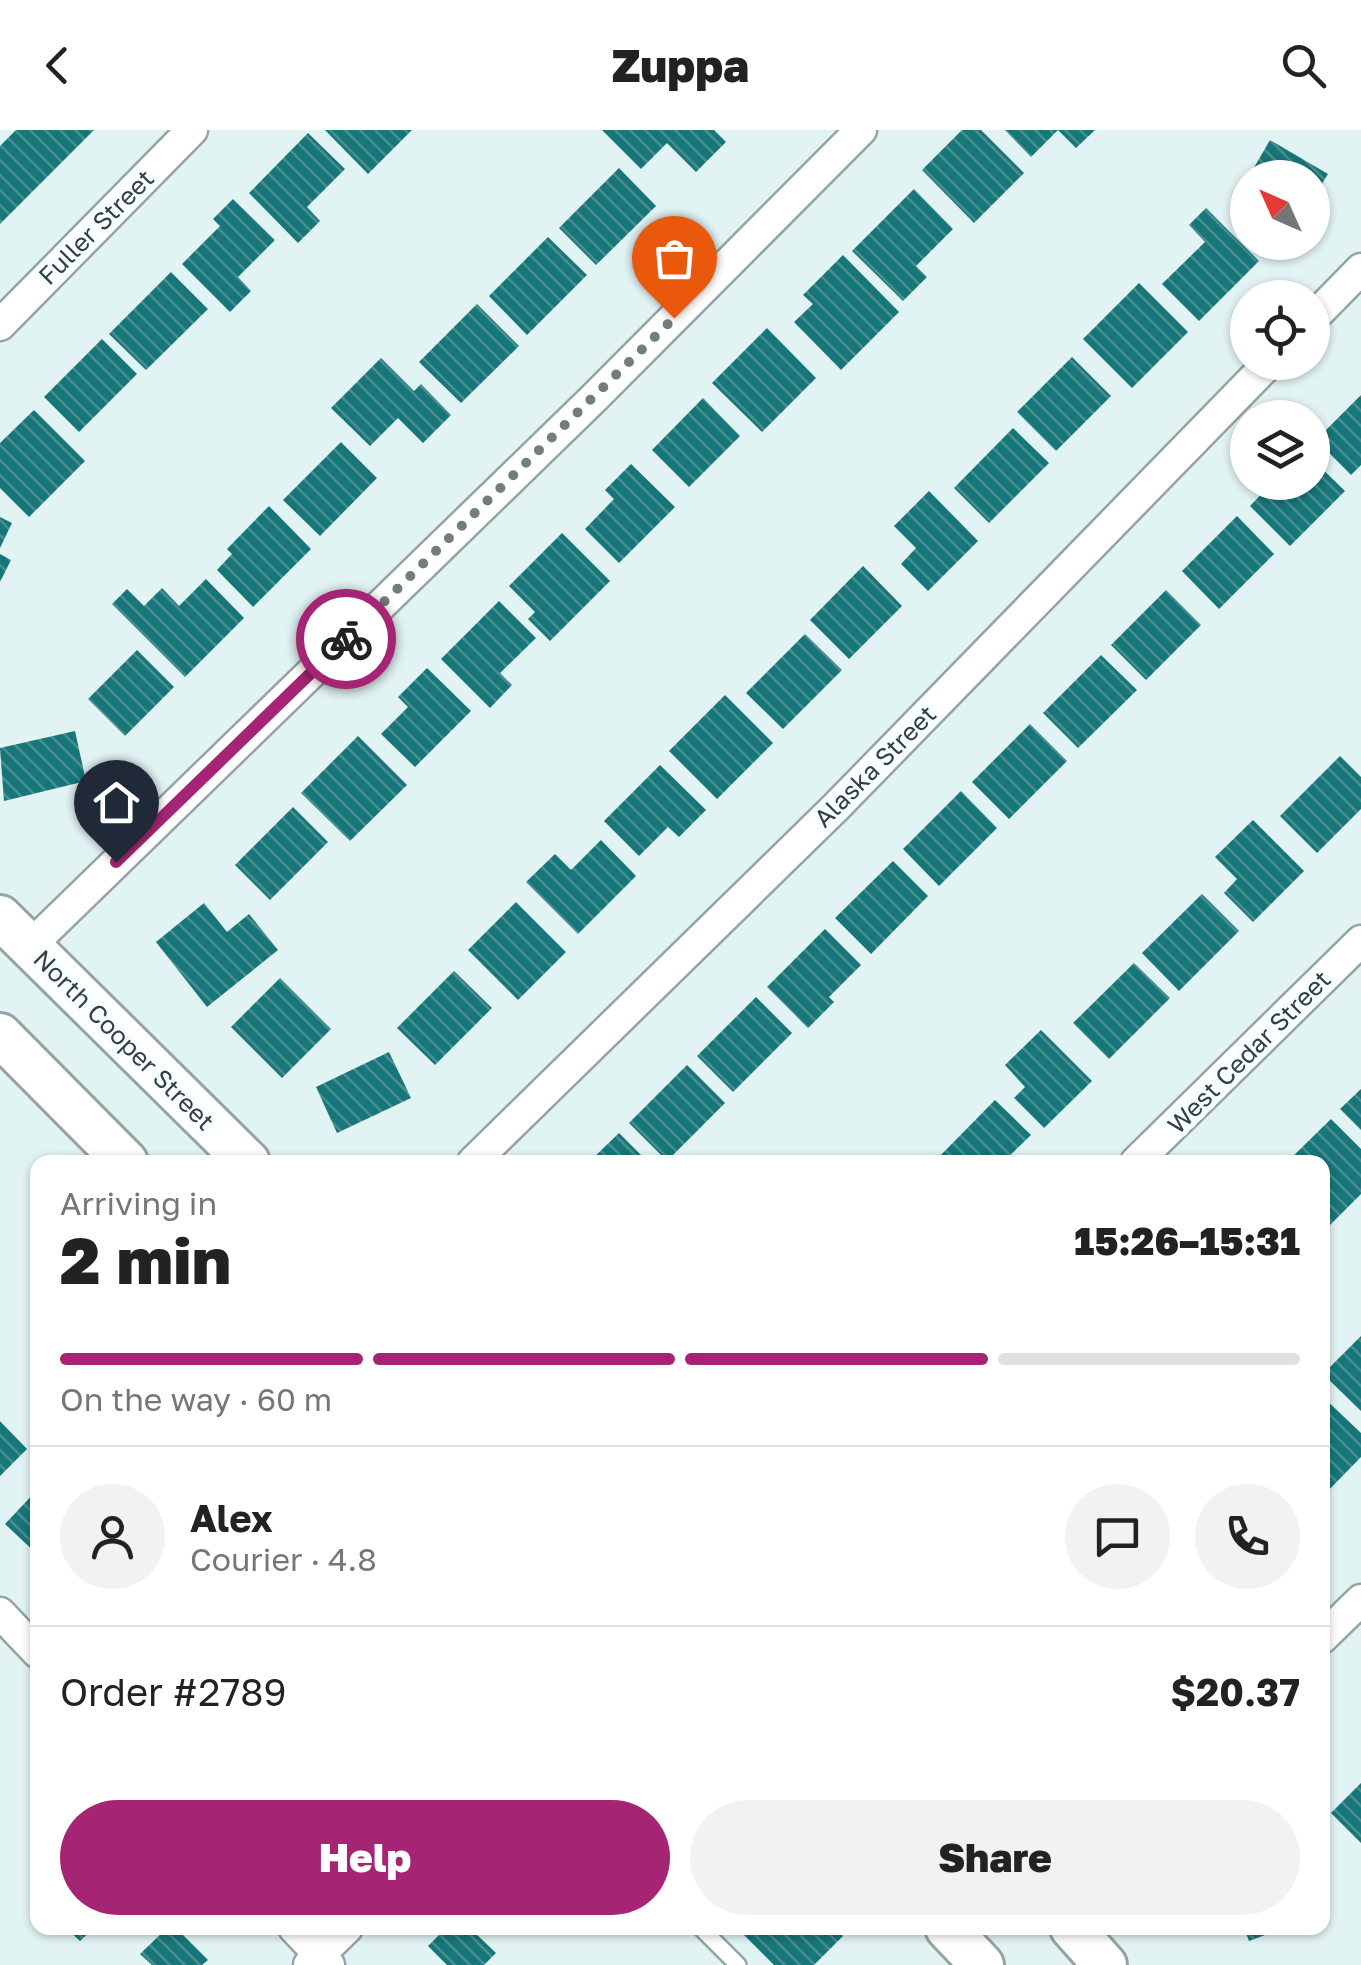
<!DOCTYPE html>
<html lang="en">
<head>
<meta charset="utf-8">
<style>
	body { margin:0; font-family:"Golos Text",sans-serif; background:#f2f2f2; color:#222; height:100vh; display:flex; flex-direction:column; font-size:38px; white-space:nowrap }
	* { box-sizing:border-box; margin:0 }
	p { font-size:32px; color:#767676 }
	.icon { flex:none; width:55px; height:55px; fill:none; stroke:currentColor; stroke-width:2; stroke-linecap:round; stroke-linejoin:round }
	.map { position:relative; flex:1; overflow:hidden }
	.panel { position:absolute; left:30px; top:1025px; width:1300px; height:780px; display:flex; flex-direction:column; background:#fff; border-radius:20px; box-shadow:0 2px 8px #0004 }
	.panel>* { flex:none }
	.needle { width:65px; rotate:315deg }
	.controls { position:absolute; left:1230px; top:30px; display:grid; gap:20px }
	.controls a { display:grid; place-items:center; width:100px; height:100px; border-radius:50%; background:#fff; box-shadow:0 2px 8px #0004; font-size:50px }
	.pin { position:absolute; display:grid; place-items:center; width:85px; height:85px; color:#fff; margin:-102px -42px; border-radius:50% 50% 50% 0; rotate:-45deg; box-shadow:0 0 10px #0007 }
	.pin .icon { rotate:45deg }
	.courier { position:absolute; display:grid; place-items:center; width:100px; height:100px; margin:-50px; border:8px solid #a52474; border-radius:50%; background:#fff; color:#222; box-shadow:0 2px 12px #0007 }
	.headline em { font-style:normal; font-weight:800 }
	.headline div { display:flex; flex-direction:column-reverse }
	.headline { display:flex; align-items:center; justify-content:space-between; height:170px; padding:0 30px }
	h1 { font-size:65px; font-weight:800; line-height:75px }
	.bar { display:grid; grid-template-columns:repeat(4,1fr); gap:15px 10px; align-content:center; height:120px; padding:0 30px }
	.bar i { height:12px; border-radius:8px; background:#e0e0e0 }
	.bar .selected { background:#a52474 }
	.bar p { grid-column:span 4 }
	.line { display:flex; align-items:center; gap:25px; padding:0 30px; border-top:2px solid #e0e0e0 }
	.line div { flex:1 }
	.round { display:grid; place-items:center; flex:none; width:105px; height:105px; border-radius:52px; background:#f2f2f2 }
	.primary-button { display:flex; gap:20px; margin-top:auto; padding:20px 30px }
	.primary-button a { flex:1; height:115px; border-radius:60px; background:#a52474; color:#fff; font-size:40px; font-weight:800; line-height:115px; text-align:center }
	.primary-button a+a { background:#f2f2f2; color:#222 }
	header { display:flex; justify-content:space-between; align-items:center; height:130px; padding:0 30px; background:#fff; font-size:45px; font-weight:800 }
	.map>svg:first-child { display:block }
	.building { fill:url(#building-back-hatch) }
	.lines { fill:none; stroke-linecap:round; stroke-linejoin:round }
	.lane-casing { stroke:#94a4a4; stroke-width:20 }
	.street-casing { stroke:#94a4a4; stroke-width:35 }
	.secondary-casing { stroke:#94a4a4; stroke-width:48 }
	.lane { stroke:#fff; stroke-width:15 }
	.street { stroke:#fff; stroke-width:30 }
	.secondary { stroke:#fff; stroke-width:42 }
	.done { stroke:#737d7d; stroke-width:10; stroke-dasharray:0 18 }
	.route { stroke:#a52474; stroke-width:12 }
	.labels { text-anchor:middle; stroke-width:10; stroke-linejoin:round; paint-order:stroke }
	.street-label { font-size:25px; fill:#373e3e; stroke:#f5ffff }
</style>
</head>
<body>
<header><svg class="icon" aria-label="back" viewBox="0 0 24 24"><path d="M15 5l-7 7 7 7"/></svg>Zuppa<svg class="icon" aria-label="search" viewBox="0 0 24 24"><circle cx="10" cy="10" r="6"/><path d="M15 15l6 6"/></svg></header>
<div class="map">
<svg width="1361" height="1835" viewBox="0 0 1361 1835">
	<defs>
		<pattern id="building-back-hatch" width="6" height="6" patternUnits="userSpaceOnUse" patternTransform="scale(2.5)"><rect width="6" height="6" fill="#167679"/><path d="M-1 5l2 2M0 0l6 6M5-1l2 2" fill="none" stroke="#4a8e90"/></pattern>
	</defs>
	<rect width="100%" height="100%" fill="#e2f3f3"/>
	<!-- building -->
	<g class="building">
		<polygon points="16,0 94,0 0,94 0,16"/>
		<polygon points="325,0 412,0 368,44"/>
		<polygon points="602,0 714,0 726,12 696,42 667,13 641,39"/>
		<polygon points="962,0 981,0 1024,43 974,93 922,40"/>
		<polygon points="1005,0 1058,0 1031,27"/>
		<polygon points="1058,0 1095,0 1076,18"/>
		<polygon points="308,3 345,39 307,77 320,91 298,113 249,63"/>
		<polygon points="1270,10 1328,44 1312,70 1312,48 1248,48"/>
		<polygon points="619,38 656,76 596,135 559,98"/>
		<polygon points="1248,48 1248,88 1230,77"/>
		<polygon points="914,59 953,99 916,136 927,147 903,171 852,121"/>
		<polygon points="233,69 275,110 238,147 251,161 230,182 182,134 220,96 213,89"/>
		<polygon points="1206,78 1259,131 1199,191 1162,154 1205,112 1189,95"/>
		<polygon points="548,107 587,145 527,205 489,166"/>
		<polygon points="843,125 899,182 841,240 794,192 813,174 803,165"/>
		<polygon points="171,142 208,179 146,240 109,204"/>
		<polygon points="1139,153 1188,202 1132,258 1083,209"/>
		<polygon points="477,174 519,216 461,273 419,232"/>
		<polygon points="767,198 816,248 762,302 712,253"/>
		<polygon points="102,209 137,244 79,302 44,267"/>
		<polygon points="1072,227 1111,266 1056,321 1017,282"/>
		<polygon points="381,228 414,261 421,254 451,285 423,313 398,288 370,316 331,278"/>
		<polygon points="1361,265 1361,335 1351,345 1316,310"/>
		<polygon points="703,268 740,306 689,357 652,320"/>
		<polygon points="34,280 85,331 29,387 0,358 0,313"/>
		<polygon points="1013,298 1049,333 989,393 954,358"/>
		<polygon points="341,312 377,348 320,406 283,370"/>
		<polygon points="1312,329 1345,361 1290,416 1250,376 1273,352 1312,352"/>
		<polygon points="631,334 675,377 619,433 585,399 614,369 605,360"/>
		<polygon points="929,361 978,411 928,461 901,434 916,418 894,396"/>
		<polygon points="269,376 311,419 253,477 217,440 232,424 227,419"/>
		<polygon points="1237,386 1274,424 1219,479 1182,441"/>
		<polygon points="0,387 12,393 0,418"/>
		<polygon points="562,403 610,451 550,511 528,489 535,482 509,456"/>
		<polygon points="0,424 11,430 0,452"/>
		<polygon points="863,436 902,476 849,529 810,490"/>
		<polygon points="206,449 244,488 185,547 112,474 127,459 144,476 162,458 179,476"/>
		<polygon points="1166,460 1201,495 1146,550 1111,515"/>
		<polygon points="499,471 536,508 500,543 512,555 490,578 441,529"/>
		<polygon points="805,504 842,540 783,599 746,563"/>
		<polygon points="137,520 174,557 125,606 88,569"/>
		<polygon points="1101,525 1137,560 1078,618 1043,583"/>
		<polygon points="427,538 471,581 415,637 381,604 408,577 398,567"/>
		<polygon points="725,565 773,613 717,669 669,621"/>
		<polygon points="1030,594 1067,631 1009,689 972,652"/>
		<polygon points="75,601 86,651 4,671 0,618"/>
		<polygon points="358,606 407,655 350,711 301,663"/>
		<polygon points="1340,626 1361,647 1361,679 1317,723 1280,686"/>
		<polygon points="660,635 706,680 679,707 668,697 639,726 604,691"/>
		<polygon points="961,661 997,698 939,756 903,719"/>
		<polygon points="293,677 328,712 270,770 235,735"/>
		<polygon points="1253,690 1304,741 1253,792 1224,763 1237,749 1215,727"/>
		<polygon points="601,710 636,746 578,804 526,752 555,724 571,740"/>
		<polygon points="893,731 928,766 871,824 835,788"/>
		<polygon points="1202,764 1239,801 1179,861 1142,823"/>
		<polygon points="516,772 566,822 518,870 468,820"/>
		<polygon points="204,773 227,802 249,784 278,820 207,877 156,812"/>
		<polygon points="825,799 861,835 829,867 834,872 808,898 767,857"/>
		<polygon points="1134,833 1170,868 1109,929 1073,893"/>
		<polygon points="454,841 492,878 435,935 397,898"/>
		<polygon points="280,848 331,899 282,948 231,897"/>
		<polygon points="756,867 792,903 733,962 697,926"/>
		<polygon points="1041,900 1092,951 1044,998 1014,968 1025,957 1005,935"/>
		<polygon points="389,922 411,968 337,1003 316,957"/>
		<polygon points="687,935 725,973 667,1031 629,993"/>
		<polygon points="1361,959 1361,1000 1340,979"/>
		<polygon points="995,970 1031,1005 1003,1032 943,1032 938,1028"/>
		<polygon points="1331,989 1361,1019 1361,1064 1322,1103 1322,1032 1287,1032"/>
		<polygon points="619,1003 648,1032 589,1032"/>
		<polygon points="1361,1206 1361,1281 1323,1244"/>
		<polygon points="1322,1266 1361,1303 1361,1327 1322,1367"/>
		<polygon points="0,1291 27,1319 0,1346"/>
		<polygon points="38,1359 38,1425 5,1394"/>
		<polygon points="1361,1653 1361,1713 1331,1683"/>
		<polygon points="66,1798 94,1798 80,1811"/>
		<polygon points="167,1798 176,1798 208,1830 202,1835 152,1835 140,1824"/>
		<polygon points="446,1798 470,1798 496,1823 484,1835 447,1835 428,1816"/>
		<polygon points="737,1798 835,1798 843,1806 814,1835 774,1835"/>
		<polygon points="1244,1798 1284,1798 1249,1811"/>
	</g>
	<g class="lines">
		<!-- lane casing -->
		<g class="lane-casing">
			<polyline id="lane" points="701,1798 738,1835"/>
		</g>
		<!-- street casing -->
		<g class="street-casing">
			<g id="street">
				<polyline points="1312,189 1361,139"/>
				<polyline points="0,195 192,0"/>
				<polyline points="30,816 594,268 861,0"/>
				<polyline points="473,1032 836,677 1270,232"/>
				<polyline points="1136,1032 1361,811"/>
				<polyline points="0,1483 38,1523"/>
				<polyline points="1322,1508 1361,1470"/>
				<polyline points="294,1798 329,1835"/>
				<polyline points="309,1835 347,1798"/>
			</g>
		</g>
		<!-- secondary casing -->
		<g class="secondary-casing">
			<g id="secondary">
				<polyline points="0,787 248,1032"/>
				<polyline points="0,905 126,1032"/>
				<polyline points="947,1798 982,1835"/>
				<polyline points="1072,1798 1105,1835"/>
			</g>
		</g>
		<!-- lane -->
		<use href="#lane" class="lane"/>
		<!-- street -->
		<use href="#street" class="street"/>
		<!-- secondary -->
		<use href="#secondary" class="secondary"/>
	</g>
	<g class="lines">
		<!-- done -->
		<polyline class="done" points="346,509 674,188"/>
		<!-- route -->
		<polyline class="route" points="116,732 346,509"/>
	</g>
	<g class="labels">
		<!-- street labels -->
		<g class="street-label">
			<text transform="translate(96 97) rotate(-45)" y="9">Fuller Street</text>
			<text transform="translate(875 636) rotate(-45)" y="9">Alaska Street</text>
			<text transform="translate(124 910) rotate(45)" y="9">North Cooper Street</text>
			<text transform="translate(1249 922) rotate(-45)" y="9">West Cedar Street</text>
		</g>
	</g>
</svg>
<div class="controls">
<a><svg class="needle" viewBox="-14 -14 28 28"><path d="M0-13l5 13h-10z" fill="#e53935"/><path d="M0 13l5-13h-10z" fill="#767676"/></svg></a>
<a><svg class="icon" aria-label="locate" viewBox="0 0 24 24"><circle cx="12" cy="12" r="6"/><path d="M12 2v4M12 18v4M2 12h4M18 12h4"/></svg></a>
<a><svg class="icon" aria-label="layers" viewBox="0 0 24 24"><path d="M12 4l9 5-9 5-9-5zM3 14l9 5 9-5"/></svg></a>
</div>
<div class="pin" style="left:674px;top:188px;background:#ea580c"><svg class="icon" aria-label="bag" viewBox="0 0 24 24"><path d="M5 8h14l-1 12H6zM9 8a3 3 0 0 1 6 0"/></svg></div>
<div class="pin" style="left:116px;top:732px;background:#1f2937"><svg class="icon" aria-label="home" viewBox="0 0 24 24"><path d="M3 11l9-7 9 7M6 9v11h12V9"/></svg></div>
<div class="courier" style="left:346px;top:509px"><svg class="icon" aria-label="bike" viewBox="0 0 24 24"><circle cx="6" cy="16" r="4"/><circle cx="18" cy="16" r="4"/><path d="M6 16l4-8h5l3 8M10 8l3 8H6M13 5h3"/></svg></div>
<section class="panel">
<div class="headline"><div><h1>2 min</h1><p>Arriving in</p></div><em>15:26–15:31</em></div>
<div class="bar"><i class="selected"></i><i class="selected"></i><i class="selected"></i><i></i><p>On the way · 60 m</p></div>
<div class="line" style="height:180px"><a class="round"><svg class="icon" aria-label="person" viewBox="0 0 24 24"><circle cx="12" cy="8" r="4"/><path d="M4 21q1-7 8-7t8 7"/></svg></a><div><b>Alex</b><p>Courier · 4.8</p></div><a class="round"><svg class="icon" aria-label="chat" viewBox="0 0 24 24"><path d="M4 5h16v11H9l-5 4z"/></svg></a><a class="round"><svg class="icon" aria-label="phone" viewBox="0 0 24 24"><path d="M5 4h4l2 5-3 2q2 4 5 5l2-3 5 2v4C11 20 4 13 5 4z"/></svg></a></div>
<div class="line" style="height:130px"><div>Order #2789</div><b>$20.37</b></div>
<div class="primary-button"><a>Help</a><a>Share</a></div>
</section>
</div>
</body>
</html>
